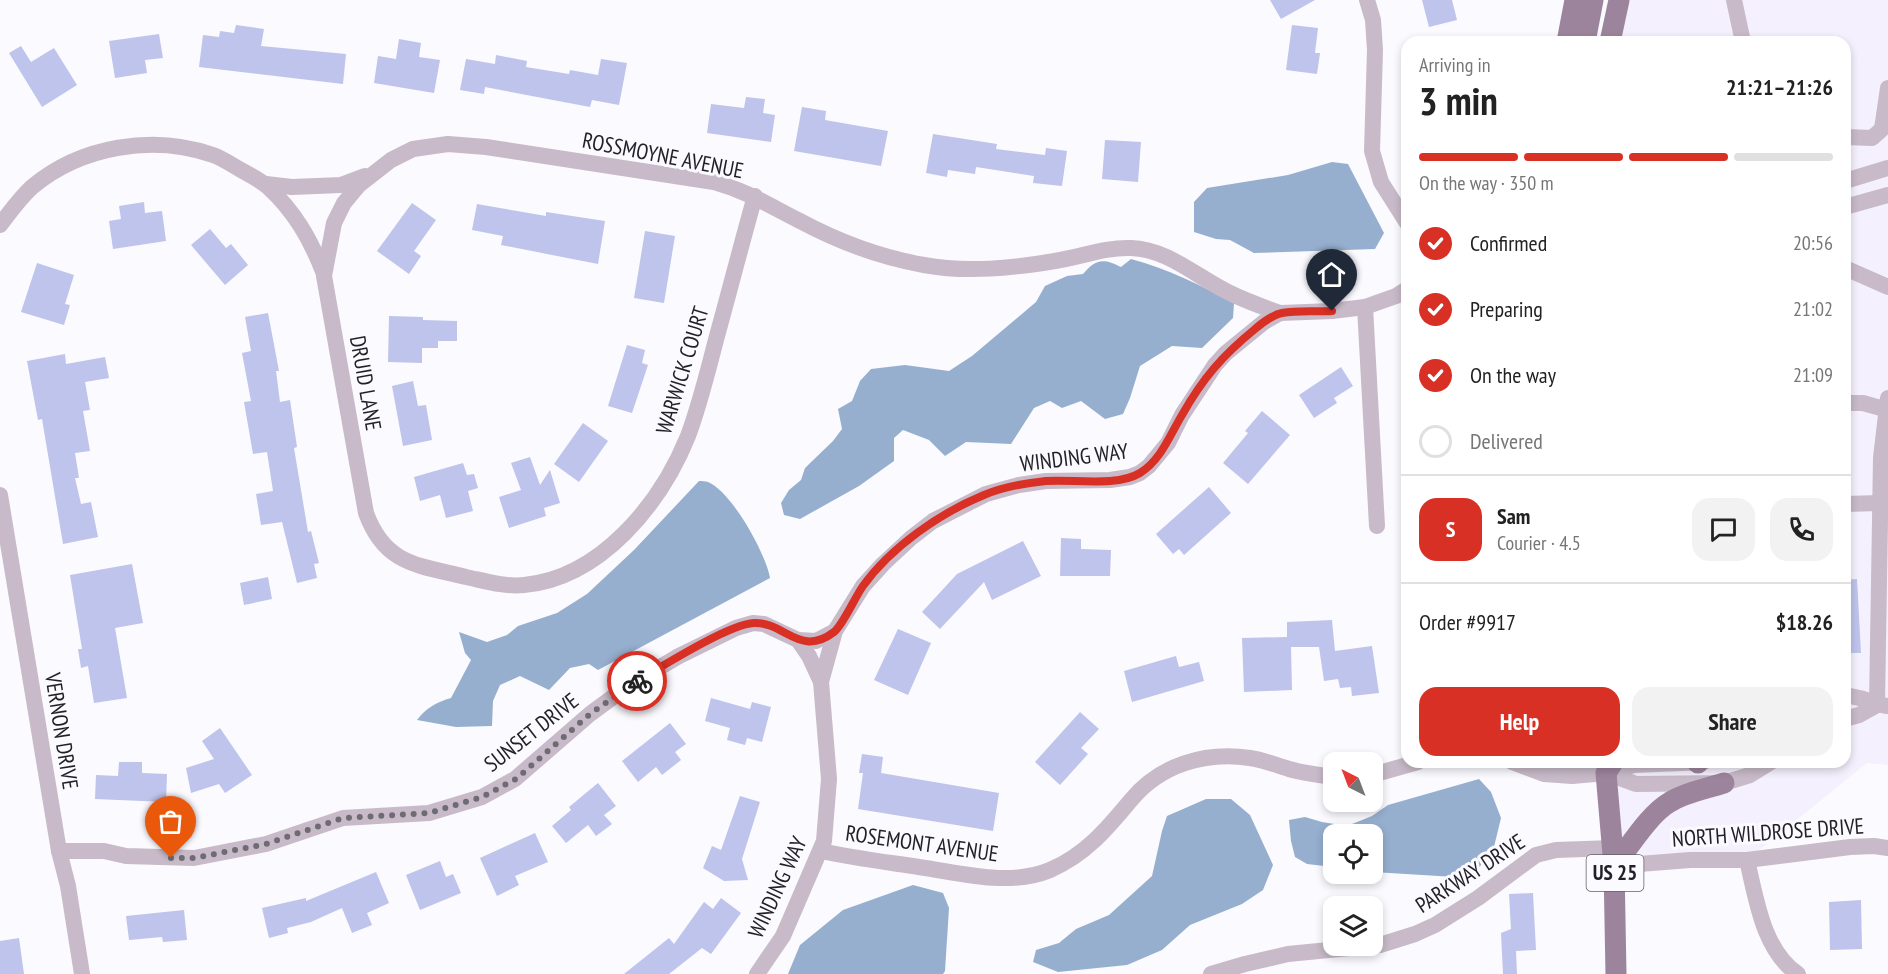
<!DOCTYPE html>
<html lang="en">
<head>
<meta charset="utf-8">
<style>
	body { margin:0; font-family:"PT Sans Narrow",sans-serif; background:#f2f2f2; color:#222; height:100vh; display:flex; flex-direction:column; font-size:22px; white-space:nowrap }
	* { box-sizing:border-box; margin:0 }
	p { font-size:20px; color:#767676 }
	.icon { flex:none; width:33px; height:33px; fill:none; stroke:currentColor; stroke-width:2; stroke-linecap:round; stroke-linejoin:round }
	.map { position:relative; flex:1; overflow:hidden }
	.panel { position:absolute; left:1401px; top:36px; width:450px; height:732px; display:flex; flex-direction:column; background:#fff; border-radius:18px; box-shadow:0 3px 9px #0003 }
	.panel>* { flex:none }
	.needle { width:39px; rotate:318deg }
	.tools { position:absolute; left:1323px; top:752px; display:grid; gap:12px }
	.tools a { display:grid; place-items:center; width:60px; height:60px; border-radius:12px; background:#fff; box-shadow:0 3px 9px #0003; font-size:30px }
	.pin { position:absolute; display:grid; place-items:center; width:51px; height:51px; color:#fff; margin:-62px -26px; border-radius:50% 50% 50% 0; rotate:-45deg; box-shadow:0 0 6px #0007 }
	.pin .icon { rotate:45deg }
	.courier { position:absolute; display:grid; place-items:center; width:60px; height:60px; margin:-30px; border:4px solid #d93025; border-radius:50%; background:#fff; color:#222; box-shadow:0 2px 8px #0007 }
	.headline em { font-style:normal; font-weight:700 }
	.headline div { display:flex; flex-direction:column-reverse }
	.headline { display:flex; align-items:center; justify-content:space-between; height:102px; padding:0 18px }
	h1 { font-size:39px; font-weight:700; line-height:45px }
	.bar { display:grid; grid-template-columns:repeat(4,1fr); gap:9px 6px; align-content:center; height:72px; padding:0 18px }
	.bar i { height:8px; border-radius:4px; background:#e0e0e0 }
	.bar .current { background:#d93025 }
	.bar p { grid-column:span 4 }
	.line { display:flex; align-items:center; gap:15px; padding:0 18px; border-top:2px solid #e0e0e0 }
	.line div { flex:1 }
	.round { display:grid; place-items:center; flex:none; width:63px; height:63px; border-radius:18px; background:#f2f2f2 }
	ol { padding:0 18px; list-style:none }
	li { display:flex; align-items:center; gap:18px; height:66px }
	li p { margin-inline-start:auto }
	li .icon { padding:6px; border-radius:50%; background:#d93025; color:#fff; stroke-width:4 }
	li:last-child { color:#767676 }
	li i { width:33px; height:33px; border:3px solid #e0e0e0; border-radius:50% }
	.action { display:flex; gap:12px; margin-top:auto; padding:12px 18px }
	.action a { flex:1; height:69px; border-radius:18px; background:#d93025; color:#fff; font-size:24px; font-weight:700; line-height:69px; text-align:center }
	.action a+a { background:#f2f2f2; color:#222 }
	.map>svg:first-child { display:block }
	.built { fill:#f4f0fd }
	.water { fill:#96afcf }
	.building { fill:#bec4eb }
	.lines { fill:none; stroke-linecap:round; stroke-linejoin:round }
	.minor { stroke:#c8bac8; stroke-width:16 }
	.major { stroke:#9c849d; stroke-width:21 }
	.done { stroke:#6e6c73; stroke-width:6; stroke-dasharray:0 10.8 }
	.route { stroke:#d93025; stroke-width:8 }
	.labels { text-anchor:middle; stroke-width:6; stroke-linejoin:round; paint-order:stroke }
	.shield { fill:#fbfaff; stroke:#636168; stroke-width:1.5 }
	.shield-label { font-size:21px; font-weight:bold; fill:#221f28 }
	.street-label { font-size:22px; fill:#221f28; stroke:#fbfaff }
</style>
</head>
<body>
<div class="map">
<svg width="1888" height="974" viewBox="0 0 1888 974">
	<rect width="100%" height="100%" fill="#fbfaff"/>
	<!-- built -->
	<polygon class="built" points="1619,0 1888,0 1888,765 1867,763 1747,860 1614,866 1613,762 1845,762 1845,42 1610,42"/>
	<!-- water -->
	<g class="water">
		<polygon points="1332,162 1348,164 1384,233 1375,249 1254,253 1230,240 1216,239 1194,232 1194,202 1207,188 1288,175"/>
		<path d="M 1131,259 C 1168,269 1200,285 1234,303 L 1233,318 L 1202,348 L 1172,346 L 1140,366 L 1130,398 L 1123,414 L 1105,419 L 1081,401 L 1062,408 L 1050,401 L 1034,408 L 1011,444 L 966,442 L 945,456 L 929,440 L 903,430 L 894,438 L 894,461 L 859,486 L 800,519 L 784,515 L 781,503 L 789,490 L 801,480 L 805,468 L 833,441 L 842,429 L 838,409 L 852,401 L 860,381 L 871,369 L 905,365 L 949,371 L 972,356 L 1036,302 L 1045,286 L 1067,276 L 1083,274 C 1096,259 1103,258 1121,267 Z"/>
		<path d="M 699,481 C 702,481 705,481 708,482 C 732,492 766,554 770,578 L 598,670 L 589,664 L 570,668 L 549,690 L 520,676 L 500,685 L 493,701 L 492,726 L 456,727 L 417,720 C 426,708 437,702 451,698 L 471,660 L 465,653 L 459,632 L 487,642 L 507,635 L 518,626 L 557,613 L 587,594 L 634,550 Z"/>
		<polygon points="1479,779 1491,792 1501,818 1493,851 1475,872 1455,877 1373,872 1372,834 1334,834 1333,867 1307,864 1295,857 1291,841 1289,820 1305,817 1322,822 1347,826 1372,816 1388,805"/>
		<polygon points="1206,799 1231,799 1250,815 1273,865 1263,890 1242,904 1190,925 1162,950 1127,965 1058,972 1033,962 1036,950 1059,943 1076,929 1109,915 1152,876 1162,831 1167,816"/>
		<polygon points="913,885 943,893 949,908 945,971 943,974 788,974 800,945 843,910"/>
	</g>
	<!-- building -->
	<g class="building">
		<polygon points="1270,0 1315,0 1281,19"/>
		<polygon points="1422,0 1452,0 1457,20 1429,27"/>
		<polygon points="236,25 264,29 261,46 346,54 343,84 199,67 203,35 219,37 220,31 234,33"/>
		<polygon points="1292,25 1318,28 1315,53 1320,53 1317,74 1286,70"/>
		<polygon points="159,34 163,58 145,60 147,73 115,78 109,41"/>
		<polygon points="399,39 421,43 419,57 440,60 434,93 374,83 378,56 396,59"/>
		<polygon points="21,46 31,62 54,48 77,85 42,107 9,53"/>
		<polygon points="496,55 527,61 526,67 569,74 570,70 598,75 601,59 627,63 619,105 592,100 590,107 485,87 484,94 460,90 466,59 495,64"/>
		<polygon points="746,97 765,99 763,113 775,115 771,142 707,133 711,104 744,108"/>
		<polygon points="802,107 826,111 825,120 888,131 881,166 794,151"/>
		<polygon points="933,134 997,144 996,149 1045,155 1046,148 1067,151 1062,186 1033,183 1034,176 976,167 975,174 948,170 947,177 926,173"/>
		<polygon points="1105,140 1141,142 1138,182 1102,179"/>
		<polygon points="144,202 145,213 162,211 166,241 113,249 109,221 121,219 119,206"/>
		<polygon points="412,203 436,220 414,251 421,256 409,274 377,251"/>
		<polygon points="477,204 546,216 546,212 605,221 598,264 501,245 503,236 472,230"/>
		<polygon points="210,229 226,248 231,244 248,265 225,285 191,245"/>
		<polygon points="645,231 675,236 664,303 634,298"/>
		<polygon points="37,263 74,275 65,304 70,305 64,325 21,312"/>
		<polygon points="268,313 279,371 276,371 280,402 290,400 297,447 294,448 308,532 311,531 319,563 314,564 317,578 297,583 282,522 261,525 256,494 273,491 267,452 253,454 244,402 251,401 242,353 251,351 245,317"/>
		<polygon points="389,316 423,317 423,320 457,321 457,341 438,341 438,348 422,348 422,363 388,362"/>
		<polygon points="627,345 645,350 642,363 648,365 632,413 608,406"/>
		<polygon points="65,354 66,364 105,357 109,378 85,382 90,410 83,411 90,451 75,453 79,478 75,478 81,504 91,502 98,537 63,544 42,419 38,420 27,361"/>
		<polygon points="1341,367 1353,386 1334,398 1337,403 1314,418 1299,395"/>
		<polygon points="413,381 418,406 426,405 432,440 403,446 392,386"/>
		<polygon points="1262,411 1290,435 1248,484 1223,463 1248,433 1245,431"/>
		<polygon points="583,423 608,441 579,482 554,464"/>
		<polygon points="530,457 540,485 550,470 560,503 544,508 546,516 509,528 499,497 521,490 511,463"/>
		<polygon points="463,463 467,475 474,474 478,488 468,491 473,511 446,518 440,495 420,501 414,477"/>
		<polygon points="1209,487 1231,513 1184,555 1179,549 1173,554 1156,534"/>
		<polygon points="1061,538 1081,539 1081,549 1111,550 1110,576 1060,576"/>
		<polygon points="1023,541 1041,576 992,600 984,582 940,629 922,612 957,574"/>
		<polygon points="132,564 143,623 115,628 127,698 94,703 88,666 81,668 78,649 82,649 70,575"/>
		<polygon points="268,577 272,599 244,605 240,583"/>
		<polygon points="1857,579 1861,653 1845,653 1845,580"/>
		<polygon points="1332,620 1335,651 1372,646 1379,693 1352,696 1351,687 1340,688 1338,679 1324,681 1319,647 1291,647 1292,690 1244,692 1242,638 1287,637 1287,622"/>
		<polygon points="898,629 931,643 908,695 874,680"/>
		<polygon points="1176,656 1179,667 1199,662 1204,681 1132,702 1124,671"/>
		<polygon points="711,698 750,709 752,702 771,707 762,742 747,738 745,745 727,740 730,728 705,721"/>
		<polygon points="1080,712 1099,729 1081,748 1088,754 1060,785 1035,762"/>
		<polygon points="670,723 686,744 675,752 681,760 662,775 656,767 638,782 622,761"/>
		<polygon points="220,728 252,775 225,793 219,784 191,793 186,768 214,759 202,741"/>
		<polygon points="862,754 883,757 881,773 999,793 993,831 858,809 863,773 859,773"/>
		<polygon points="119,762 142,762 142,773 167,774 166,802 95,799 96,775 118,776"/>
		<polygon points="598,783 616,806 604,815 612,824 596,836 588,825 566,843 552,826 571,810 569,807"/>
		<polygon points="740,796 760,802 742,859 748,880 724,881 703,868 712,846 721,850"/>
		<polygon points="535,833 548,862 515,876 519,885 497,896 480,858"/>
		<polygon points="440,861 446,877 453,874 461,893 420,910 406,875"/>
		<polygon points="376,872 389,903 367,913 372,925 352,933 342,908 311,922 287,928 288,933 269,938 262,908 306,898 306,901"/>
		<polygon points="1533,893 1536,950 1516,951 1517,974 1503,974 1501,933 1511,929 1509,894"/>
		<polygon points="721,898 741,913 711,954 702,948 669,974 624,974 669,938 674,944 704,902 713,909"/>
		<polygon points="1861,900 1862,949 1830,950 1829,902"/>
		<polygon points="184,910 187,940 163,942 162,937 129,940 126,916"/>
		<polygon points="19,938 24,974 0,974 0,941"/>
	</g>
	<g class="lines">
		<!-- minor -->
		<g class="minor">
			<polyline points="1367,0 1373,20 1375,50 1372,151 1381,182 1407,223"/>
			<polyline points="1734,0 1743,42"/>
			<polyline points="1845,137 1872,138 1882,129 1888,88"/>
			<polyline points="1845,181 1888,168"/>
			<polyline points="266,184 292,187 341,185 365,176"/>
			<path d="M 755,196 C 742,242 730,289 717,336 C 708,370 700,404 688,436 C 661,503 601,578 524,585 C 505,587 485,581 466,577 C 418,565 385,565 366,513 L 324,276 L 334,223 L 344,203 L 359,185 L 391,160 L 413,149 L 448,144 L 486,147 L 714,182 C 747,191 770,206 800,221 C 841,243 879,257 924,265 C 967,273 1013,268 1055,261 C 1081,257 1105,247 1131,248 C 1168,249 1198,278 1230,293 C 1246,301 1263,307 1280,313"/>
			<polyline points="1845,207 1888,195"/>
			<path d="M 0,225 C 10,212 20,198 32,187 C 81,146 153,134 213,155 C 222,158 232,165 241,170 C 250,175 260,180 268,187 C 295,212 311,240 324,274"/>
			<polyline points="1845,268 1888,287"/>
			<polyline points="1365,307 1377,526"/>
			<polyline points="1845,403 1863,403 1888,410"/>
			<polyline points="0,495 59,851 68,886 82,974"/>
			<polyline points="1845,504 1880,503"/>
			<polyline points="798,640 816,641 835,631"/>
			<path d="M 1845,696 C 1860,695 1872,704 1887,706"/>
			<polyline points="1877,705 1881,458 1888,398"/>
			<polyline points="1845,719 1859,715 1877,705"/>
			<polyline points="1512,762 1544,774 1572,776 1606,773 1634,765 1704,762"/>
			<polyline points="1606,773 1636,784 1724,783 1750,775 1771,762"/>
			<polyline points="1372,775 1418,762"/>
			<polyline points="59,851 104,851 126,856 194,858 266,844 343,818 429,813 482,797 515,779 590,714 628,686 679,656 736,628 753,623 764,624 798,640 809,656 821,682"/>
			<path d="M 821,851 C 853,858 886,862 919,867 C 961,873 1009,887 1050,870 C 1085,855 1107,829 1131,800 C 1160,765 1205,751 1250,758 C 1263,760 1276,765 1289,769 C 1303,773 1319,775 1334,777"/>
			<path d="M 1747,860 C 1756,898 1763,951 1798,974"/>
			<polyline points="1614,866 1690,860 1747,860 1850,847 1874,846 1888,848"/>
			<polyline points="757,974 783,936 824,841 829,779 821,682 835,631 863,586 883,564 911,538 933,521 986,494 1019,485 1046,481 1110,480 1130,477 1140,473 1149,466 1168,443 1182,415 1215,365 1226,353 1264,322 1280,313 1332,311 1365,307 1396,296 1407,289"/>
			<polyline points="1211,974 1245,964 1288,954 1380,945 1415,934 1435,925 1478,898 1536,855 1556,850 1613,848"/>
		</g>
		<!-- major -->
		<g class="major">
			<polyline points="1567,42 1575,0"/>
			<polyline points="1585,42 1593,0"/>
			<polyline points="1610,42 1619,0"/>
			<polyline points="1613,762 1606,773 1614,866 1616,974"/>
			<polyline points="1697,762 1698,763"/>
			<path d="M 1614,866 C 1630,846 1649,814 1670,802 C 1686,792 1706,789 1724,783"/>
		</g>
	</g>
	<g class="lines">
		<!-- done -->
		<polyline class="done" points="171,858 194,858 266,844 343,818 429,813 482,797 516,779 590,714 637,681"/>
		<!-- route -->
		<path class="route" d="M 637,681 C 661,667 729,624 754,623 C 785,622 800,658 834,632 C 843,625 855,597 863,586 C 891,547 940,513 984,495 C 1003,487 1026,483 1046,481 C 1073,479 1117,487 1140,473 C 1161,460 1170,435 1182,415 C 1203,378 1222,356 1255,329 C 1262,323 1272,315 1282,313 C 1298,310 1316,312 1332,311"/>
	</g>
	<g class="labels">
		<!-- shield labels -->
		<rect class="shield" x="1586.5" y="855" width="57" height="36" rx="4.5"/>
		<g class="shield-label">
			<text x="1615" y="880">US 25</text>
		</g>
		<!-- street labels -->
		<g class="street-label">
			<text transform="translate(663 155) rotate(11)" y="8">ROSSMOYNE AVENUE</text>
			<text transform="translate(682 370) rotate(-73)" y="8">WARWICK COURT</text>
			<text transform="translate(366 383) rotate(80)" y="8">DRUID LANE</text>
			<text transform="translate(1074 457) rotate(-7)" y="8">WINDING WAY</text>
			<text transform="translate(62 731) rotate(81)" y="8">VERNON DRIVE</text>
			<text transform="translate(531 732) rotate(-38)" y="8">SUNSET DRIVE</text>
			<text transform="translate(1768 832) rotate(-4)" y="8">NORTH WILDROSE DRIVE</text>
			<text transform="translate(922 843) rotate(8)" y="8">ROSEMONT AVENUE</text>
			<text transform="translate(1470 873) rotate(-33)" y="8">PARKWAY DRIVE</text>
			<text transform="translate(777 887) rotate(-65)" y="8">WINDING WAY</text>
		</g>
	</g>
</svg>
<div class="tools">
<a><svg class="needle" viewBox="-14 -14 28 28"><path d="M0-13l5 13h-10z" fill="#e53935"/><path d="M0 13l5-13h-10z" fill="#767676"/></svg></a>
<a><svg class="icon" aria-label="locate" viewBox="0 0 24 24"><circle cx="12" cy="12" r="6"/><path d="M12 2v4M12 18v4M2 12h4M18 12h4"/></svg></a>
<a><svg class="icon" aria-label="layers" viewBox="0 0 24 24"><path d="M12 4l9 5-9 5-9-5zM3 14l9 5 9-5"/></svg></a>
</div>
<div class="pin" style="left:171px;top:858px;background:#ea580c"><svg class="icon" aria-label="bag" viewBox="0 0 24 24"><path d="M5 8h14l-1 12H6zM9 8a3 3 0 0 1 6 0"/></svg></div>
<div class="pin" style="left:1332px;top:311px;background:#1f2937"><svg class="icon" aria-label="home" viewBox="0 0 24 24"><path d="M3 11l9-7 9 7M6 9v11h12V9"/></svg></div>
<div class="courier" style="left:637px;top:681px"><svg class="icon" aria-label="bike" viewBox="0 0 24 24"><circle cx="6" cy="16" r="4"/><circle cx="18" cy="16" r="4"/><path d="M6 16l4-8h5l3 8M10 8l3 8H6M13 5h3"/></svg></div>
<section class="panel">
<div class="headline"><div><h1>3 min</h1><p>Arriving in</p></div><em>21:21–21:26</em></div>
<div class="bar"><i class="current"></i><i class="current"></i><i class="current"></i><i></i><p>On the way · 350 m</p></div>
<ol>
<li><svg class="icon" aria-label="check" viewBox="0 0 24 24"><path d="M5 12l5 5 9-10"/></svg>Confirmed<p>20:56</p></li>
<li><svg class="icon" aria-label="check" viewBox="0 0 24 24"><path d="M5 12l5 5 9-10"/></svg>Preparing<p>21:02</p></li>
<li><svg class="icon" aria-label="check" viewBox="0 0 24 24"><path d="M5 12l5 5 9-10"/></svg>On the way<p>21:09</p></li>
<li><i></i>Delivered</li>
</ol>
<div class="line" style="height:108px"><b class="round" style="background:#d93025;color:#fff">S</b><div><b>Sam</b><p>Courier · 4.5</p></div><a class="round"><svg class="icon" aria-label="chat" viewBox="0 0 24 24"><path d="M4 5h16v11H9l-5 4z"/></svg></a><a class="round"><svg class="icon" aria-label="phone" viewBox="0 0 24 24"><path d="M5 4h4l2 5-3 2q2 4 5 5l2-3 5 2v4C11 20 4 13 5 4z"/></svg></a></div>
<div class="line" style="height:78px"><div>Order #9917</div><b>$18.26</b></div>
<div class="action"><a>Help</a><a>Share</a></div>
</section>
</div>
</body>
</html>
